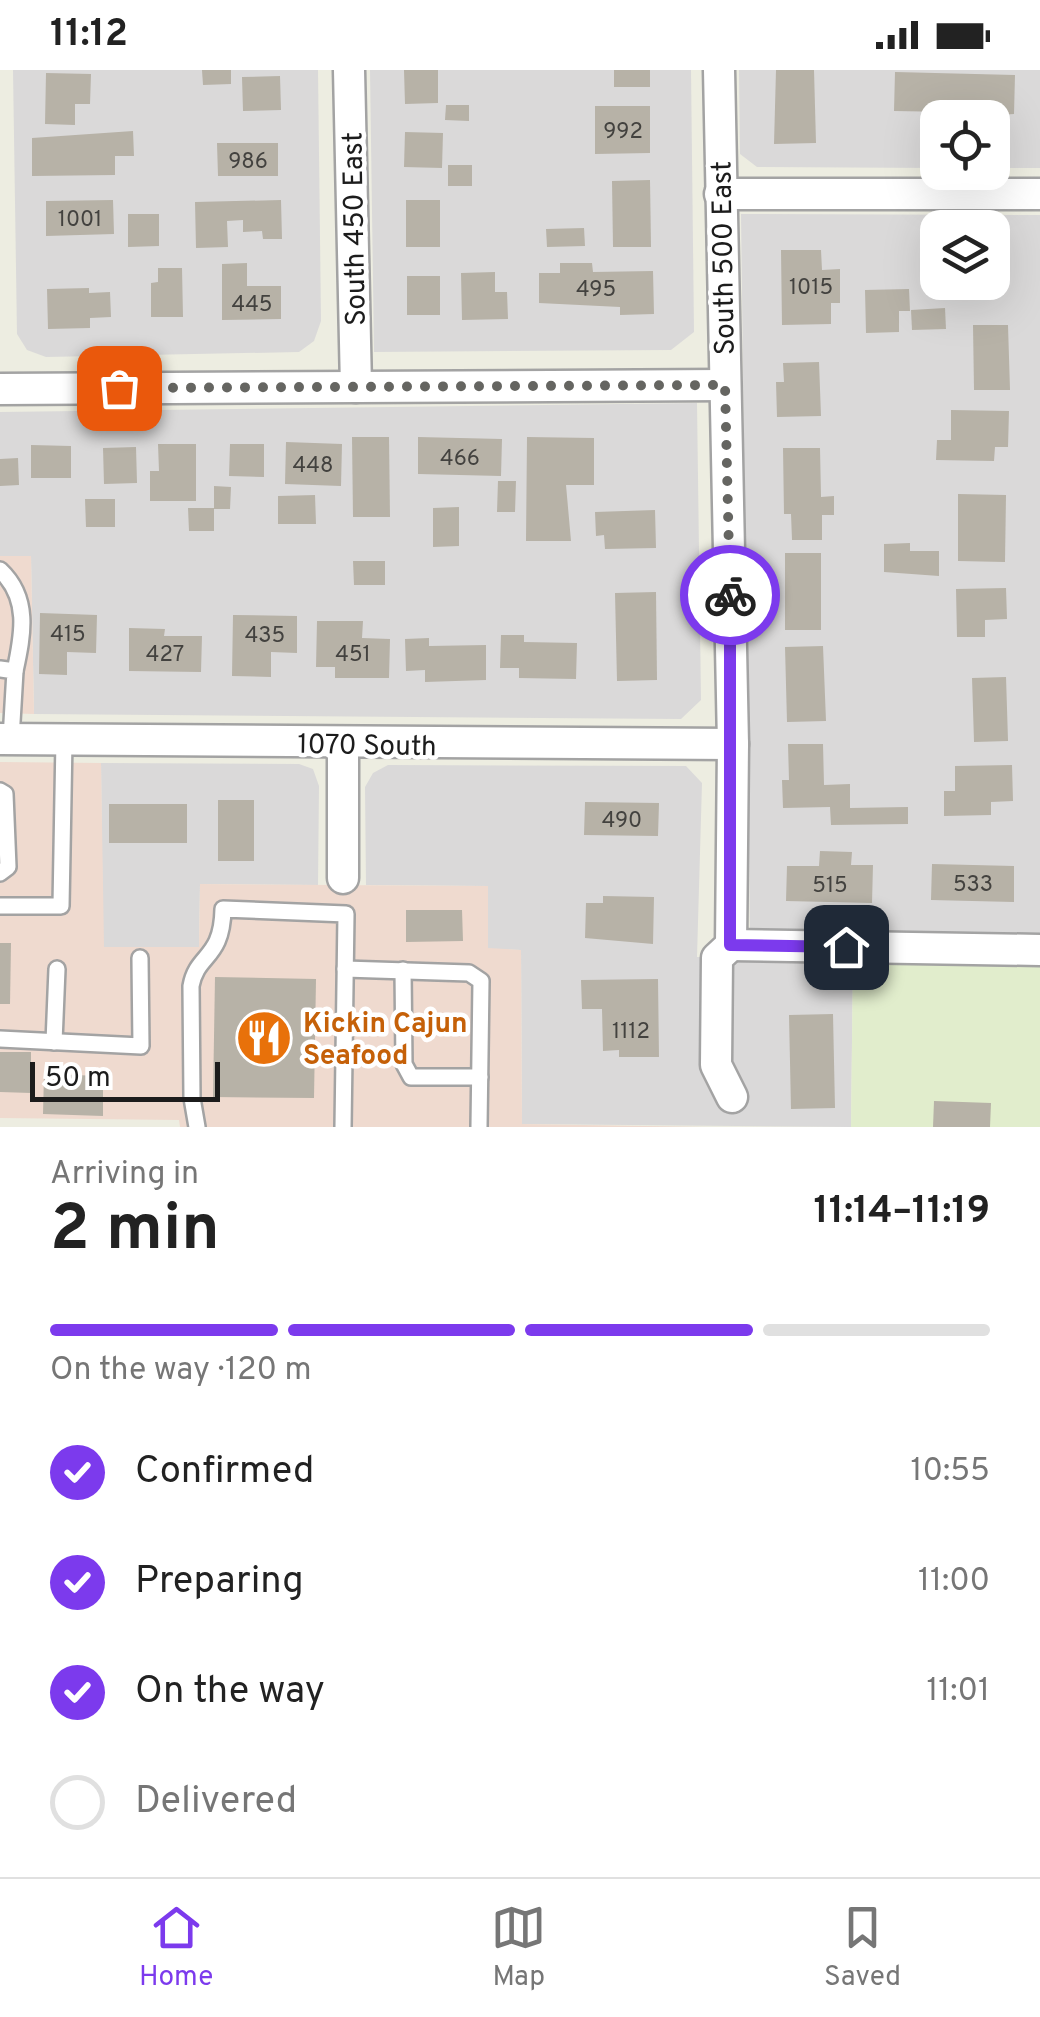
<!DOCTYPE html>
<html lang="en">
<head>
<meta charset="utf-8">
<style>
	body { margin:0; font-family:Overpass,sans-serif; background:#f6f6f6; color:#222; height:100vh; display:flex; flex-direction:column; font-size:38px; white-space:nowrap }
	* { box-sizing:border-box; margin:0 }
	p { font-size:32px; color:#767676 }
	.icon { flex:none; width:55px; height:55px; fill:none; stroke:currentColor; stroke-width:2; stroke-linecap:round; stroke-linejoin:round }
	.map { position:relative; height:1057px; overflow:hidden }
	.panel { display:flex; flex-direction:column; background:#fff; flex:1 }
	.panel>* { flex:none }
	.tools { position:absolute; left:920px; top:30px; display:grid; gap:20px }
	.tools a { display:grid; place-items:center; width:90px; height:90px; border-radius:20px; background:#fff; box-shadow:0 10px 40px #0002; font-size:50px }
	.scale { position:absolute; left:30px; bottom:25px; width:190px; box-sizing:border-box; padding-left:10px; border:5px solid #1c1c1c; border-top:0; font-size:28px; line-height:35px; white-space:nowrap; color:#1c1c1c; -webkit-text-stroke:8px #fff; paint-order:stroke }
	.pin { position:absolute; display:grid; place-items:center; width:85px; height:85px; color:#fff; margin:-42px; border-radius:20px; box-shadow:0 5px 15px #0006 }
	.courier { position:absolute; display:grid; place-items:center; width:100px; height:100px; margin:-50px; border:8px solid #7c3aed; border-radius:50%; background:#fff; color:#222; box-shadow:0 2px 12px #0007 }
	.summary em { font-style:normal; font-weight:700 }
	.summary div { display:flex; flex-direction:column-reverse }
	.summary { display:flex; align-items:center; justify-content:space-between; height:170px; padding:0 50px }
	h1 { font-size:65px; font-weight:700; line-height:75px }
	.bar { display:grid; grid-template-columns:repeat(4,1fr); gap:15px 10px; align-content:center; height:120px; padding:0 50px }
	.bar i { height:12px; border-radius:8px; background:#e0e0e0 }
	.bar .active { background:#7c3aed }
	.bar p { grid-column:span 4 }
	ol { padding:0 50px; list-style:none }
	li { display:flex; align-items:center; gap:30px; height:110px }
	li p { margin-inline-start:auto }
	li .icon { padding:10px; border-radius:50%; background:#7c3aed; color:#fff; stroke-width:4 }
	li:last-child { color:#767676 }
	li i { width:55px; height:55px; border:5px solid #e0e0e0; border-radius:50% }
	.status { display:flex; justify-content:space-between; align-items:center; height:70px; padding:0 50px; background:#fff; direction:ltr }
	.status svg { height:28px; fill:currentColor }
	.dock { display:flex; justify-content:space-around; align-items:center; height:140px; border-top:2px solid #e0e0e0; background:#fff; font-size:28px; color:#767676 }
	.dock a { display:grid; justify-items:center; gap:5px }
	.dock .active { color:#7c3aed }
	.map>svg:first-child { display:block }
	.residential { fill:#dad9d9; fill-rule:evenodd }
	.commercial { fill:#efdacf }
	.farmland { fill:#e1edcc }
	.building { fill:#b7b2a7 }
	.lines { fill:none; stroke-linecap:round; stroke-linejoin:round }
	.service-casing { stroke:#a3a3a3; stroke-width:20 }
	.minor-casing { stroke:#a3a3a3; stroke-width:35 }
	.service { stroke:#fff; stroke-width:15 }
	.minor { stroke:#fff; stroke-width:30 }
	.done { stroke:#656561; stroke-width:10; stroke-dasharray:0 18 }
	.route { stroke:#7c3aed; stroke-width:12 }
	.labels { text-anchor:middle; stroke-width:9; stroke-linejoin:round; paint-order:stroke }
	.number-label { font-size:22px; fill:#43423f }
	.street-label { font-size:28px; fill:#1c1c1c; stroke:#fff }
	.food-label { font-size:28px; font-weight:bold; fill:#c56008; stroke:#fff; text-anchor:start }
</style>
</head>
<body>
<div class="status"><b>11:12</b><svg viewBox="0 0 49 12"><path d="M0 12V9h3v3zM5 12V6h3v6zM10 12V3h3v9zM15 12V0h3v12zM26 1h20v11H26zM47 4h2v5h-2z"/></svg></div>
<div class="map">
<svg width="1040" height="1057" viewBox="0 0 1040 1057">
	<rect width="100%" height="100%" fill="#edede1"/>
	<!-- residential -->
	<g class="residential">
		<polygon points="13,0 318,0 321,251 314,271 299,282 46,287 27,280 17,264"/>
		<polygon points="370,0 691,0 694,262 671,280 374,282"/>
		<polygon points="739,0 1040,0 1040,98 993,98 992,48 938,48 937,98 757,97 740,84"/>
		<path d="M 741,144 L 1040,145 L 1040,865 L 750,863 ZM 938,158 L 992,158 L 992,212 L 938,212 Z"/>
		<polygon points="697,333 701,630 681,649 34,644 31,487 0,486 0,342"/>
		<polygon points="101,693 299,694 313,699 319,716 318,815 200,814 199,877 103,877"/>
		<polygon points="388,695 686,696 702,713 697,887 853,887 851,1057 522,1054 521,880 488,879 488,816 366,815 365,717 373,703"/>
	</g>
	<!-- commercial -->
	<g class="commercial">
		<polygon points="0,486 31,486 34,644 0,643"/>
		<polygon points="0,692 101,693 104,877 199,877 200,814 488,816 488,878 521,880 522,1054 706,1057 180,1057 179,1050 0,1048"/>
	</g>
	<!-- farmland -->
	<polygon class="farmland" points="853,887 1040,891 1040,1057 851,1057"/>
	<!-- building -->
	<g class="building">
		<polygon points="202,0 231,0 231,14 203,15"/>
		<polygon points="404,0 438,0 438,33 405,34"/>
		<rect x="614" y="0" width="36" height="17"/>
		<polygon points="776,0 814,0 816,73 774,74"/>
		<polygon points="895,2 1015,5 1014,44 952,48 952,42 894,41"/>
		<polygon points="46,3 91,4 90,34 75,34 75,55 45,54"/>
		<polygon points="280,6 281,40 243,41 242,7"/>
		<polygon points="446,35 469,35 469,51 445,50"/>
		<polygon points="595,36 650,36 650,83 595,84"/>
		<polygon points="133,61 134,86 115,86 115,105 32,106 32,68"/>
		<polygon points="405,62 443,63 442,98 404,97"/>
		<polygon points="217,73 278,73 278,106 218,106"/>
		<rect x="448" y="95" width="24" height="21"/>
		<polygon points="650,110 651,177 613,177 612,111"/>
		<polygon points="113,130 114,164 46,166 46,131"/>
		<polygon points="281,130 282,169 263,169 262,161 243,162 243,150 227,151 228,177 196,178 195,132"/>
		<rect x="406" y="130" width="34" height="47"/>
		<polygon points="128,144 159,144 159,176 128,177"/>
		<polygon points="584,158 585,176 547,177 546,159"/>
		<polygon points="781,180 821,180 822,200 840,199 840,233 831,233 831,254 782,255"/>
		<polygon points="992,185 1006,186 1005,220 957,219 957,212 992,212"/>
		<polygon points="247,193 247,216 281,216 281,249 222,250 222,194"/>
		<polygon points="560,193 592,193 593,202 653,201 654,244 620,245 620,237 539,233 539,203 560,203"/>
		<polygon points="158,198 182,198 183,247 151,247 151,213 158,212"/>
		<polygon points="495,202 495,222 507,222 508,249 462,250 461,203"/>
		<rect x="407" y="206" width="33" height="39"/>
		<polygon points="89,218 89,223 110,222 111,247 90,248 90,258 48,259 47,219"/>
		<polygon points="909,219 910,241 899,241 899,262 866,263 865,220"/>
		<polygon points="945,238 946,259 912,260 911,240"/>
		<polygon points="973,255 1008,255 1010,320 974,320"/>
		<polygon points="819,292 821,346 777,347 776,312 784,312 783,293"/>
		<polygon points="951,340 1009,341 1008,377 995,377 994,391 936,390 937,370 951,370"/>
		<polygon points="352,367 389,367 390,447 353,447"/>
		<polygon points="418,367 502,369 501,406 418,404"/>
		<polygon points="527,367 594,368 594,415 566,415 571,471 526,471"/>
		<polygon points="286,372 342,374 341,416 285,414"/>
		<polygon points="158,374 196,374 196,431 150,431 150,401 159,401"/>
		<polygon points="230,374 264,374 264,407 229,406"/>
		<polygon points="31,375 71,376 71,408 31,408"/>
		<polygon points="136,377 137,413 104,414 103,378"/>
		<polygon points="783,378 820,378 821,427 834,426 834,445 822,445 822,470 792,470 791,444 784,444"/>
		<polygon points="18,388 19,415 0,416 0,389"/>
		<polygon points="498,411 516,411 515,442 497,442"/>
		<polygon points="214,416 231,417 230,439 214,439 214,461 189,461 188,438 214,438"/>
		<polygon points="958,424 1006,425 1005,492 958,491"/>
		<polygon points="315,425 316,454 278,454 278,426"/>
		<polygon points="85,429 115,429 115,457 86,457"/>
		<polygon points="459,437 459,476 433,477 433,438"/>
		<polygon points="655,440 656,478 605,479 604,465 596,466 595,442"/>
		<polygon points="910,473 910,481 939,481 939,506 884,502 884,474"/>
		<rect x="785" y="483" width="36" height="77"/>
		<polygon points="353,491 385,491 385,515 354,515"/>
		<polygon points="1006,518 1007,549 985,550 985,567 957,567 956,519"/>
		<polygon points="656,522 657,610 617,611 615,523"/>
		<polygon points="40,543 97,545 96,583 67,582 67,605 39,604"/>
		<polygon points="233,545 297,546 297,583 271,582 271,607 232,606"/>
		<polygon points="317,551 363,551 362,568 390,569 389,608 335,608 335,597 316,597"/>
		<polygon points="129,558 165,559 164,566 202,566 201,602 129,601"/>
		<polygon points="501,565 524,565 524,572 577,573 576,609 519,608 519,598 500,598"/>
		<polygon points="429,568 429,576 486,575 486,610 425,612 425,600 406,601 405,569"/>
		<polygon points="823,576 826,651 787,652 785,577"/>
		<polygon points="1006,607 1008,671 974,672 972,608"/>
		<polygon points="788,674 823,674 824,715 850,714 850,738 908,737 908,754 831,755 830,737 783,738 782,710 789,710"/>
		<polygon points="1012,695 1013,731 991,732 991,745 944,746 944,721 955,721 955,696"/>
		<rect x="218" y="730" width="36" height="61"/>
		<polygon points="585,732 659,733 658,766 584,765"/>
		<rect x="109" y="734" width="78" height="39"/>
		<polygon points="820,781 852,782 851,795 873,795 872,833 786,831 787,796 819,796"/>
		<polygon points="932,794 1014,796 1014,832 931,830"/>
		<polygon points="603,826 654,827 653,874 585,868 586,833 603,833"/>
		<polygon points="406,840 462,840 463,871 406,872"/>
		<polygon points="0,873 11,873 10,934 0,934"/>
		<polygon points="215,907 316,909 314,1028 213,1027"/>
		<polygon points="658,909 659,987 619,987 619,980 603,981 602,939 582,939 581,910"/>
		<polygon points="833,944 835,1038 791,1039 789,945"/>
		<polygon points="0,982 31,982 31,1023 0,1022"/>
		<polygon points="44,1004 103,1006 103,1046 43,1044"/>
		<polygon points="934,1031 991,1033 990,1057 933,1057"/>
	</g>
	<g class="lines">
		<!-- service casing -->
		<g class="service-casing">
			<g id="service">
				<path d="M 0,500 C 30,528 23,564 15,601"/>
				<polyline points="0,599 15,601 11,669"/>
				<polyline points="0,721 5,724 8,797 0,803"/>
				<polyline points="0,836 61,836 64,670"/>
				<polyline points="345,899 469,903 481,911 479,1057"/>
				<polyline points="403,900 404,994 411,1007 480,1007"/>
				<polyline points="0,969 141,976 140,888"/>
				<polyline points="54,972 57,899"/>
				<path d="M 197,1057 L 192,1028 L 191,916 C 197,883 222,890 223,839 L 346,844 L 343,1057"/>
			</g>
		</g>
		<!-- minor casing -->
		<g class="minor-casing">
			<g id="minor">
				<polyline points="349,0 356,317"/>
				<polyline points="719,0 733,674 731,875 717,888 716,995 732,1027"/>
				<polyline points="720,124 1040,124"/>
				<polyline points="0,319 725,315"/>
				<polyline points="0,669 733,674"/>
				<polyline points="343,808 343,673"/>
				<polyline points="731,875 1040,880"/>
			</g>
		</g>
		<!-- service -->
		<use href="#service" class="service"/>
		<!-- minor -->
		<use href="#minor" class="minor"/>
	</g>
	<g class="lines">
		<!-- done -->
		<polyline class="done" points="119,318 725,315 730,525"/>
		<!-- route -->
		<polyline class="route" points="730,525 730,875 846,877"/>
	</g>
	<!-- icons -->
	<defs>
		<g id="restaurant-disc" transform="scale(2.875)"><circle r="9.5" fill="#e8710a" stroke="#fff"/><path d="M-5-6h1v4h1v-4h1v4h1v-4h1v5L-1.5 .5V6h-2V.5L-5-1ZM5-6V6H3V1.5H1.5Q1.5-4 5-6Z" fill="#fff"/></g>
	</defs>
	<g fill-rule="evenodd">
		<use href="#restaurant-disc" x="264" y="968"/>
	</g>
	<g class="labels">
		<!-- number labels -->
		<g class="number-label">
			<text x="623" y="68">992</text>
			<text x="248" y="98">986</text>
			<text x="80" y="156">1001</text>
			<text x="811" y="224">1015</text>
			<text x="596" y="226">495</text>
			<text x="252" y="241">445</text>
			<text x="460" y="395">466</text>
			<text x="313" y="402">448</text>
			<text x="68" y="571">415</text>
			<text x="265" y="572">435</text>
			<text x="165" y="591">427</text>
			<text x="353" y="591">451</text>
			<text x="622" y="757">490</text>
			<text x="973" y="821">533</text>
			<text x="830" y="822">515</text>
			<text x="631" y="968">1112</text>
		</g>
		<!-- street labels -->
		<g class="street-label">
			<text transform="translate(353 159) rotate(-91)" y="10">South 450 East</text>
			<text transform="translate(722 188) rotate(-91)" y="10">South 500 East</text>
			<text transform="translate(367 674) rotate(1)" y="10">1070 South</text>
		</g>
		<!-- food labels -->
		<g class="food-label">
			<text x="303" y="962">Kickin Cajun<tspan x="303" dy="32">Seafood</tspan></text>
		</g>
	</g>
</svg>
<div class="tools">
<a><svg class="icon" aria-label="locate" viewBox="0 0 24 24"><circle cx="12" cy="12" r="6"/><path d="M12 2v4M12 18v4M2 12h4M18 12h4"/></svg></a>
<a><svg class="icon" aria-label="layers" viewBox="0 0 24 24"><path d="M12 4l9 5-9 5-9-5zM3 14l9 5 9-5"/></svg></a>
</div>
<div class="scale">50 m</div>
<div class="pin" style="left:119px;top:318px;background:#ea580c"><svg class="icon" aria-label="bag" viewBox="0 0 24 24"><path d="M5 8h14l-1 12H6zM9 8a3 3 0 0 1 6 0"/></svg></div>
<div class="pin" style="left:846px;top:877px;background:#1f2937"><svg class="icon" aria-label="home" viewBox="0 0 24 24"><path d="M3 11l9-7 9 7M6 9v11h12V9"/></svg></div>
<div class="courier" style="left:730px;top:525px"><svg class="icon" aria-label="bike" viewBox="0 0 24 24"><circle cx="6" cy="16" r="4"/><circle cx="18" cy="16" r="4"/><path d="M6 16l4-8h5l3 8M10 8l3 8H6M13 5h3"/></svg></div>
</div>
<section class="panel">
<div class="summary"><div><h1>2 min</h1><p>Arriving in</p></div><em>11:14–11:19</em></div>
<div class="bar"><i class="active"></i><i class="active"></i><i class="active"></i><i></i><p>On the way · 120 m</p></div>
<ol>
<li><svg class="icon" aria-label="check" viewBox="0 0 24 24"><path d="M5 12l5 5 9-10"/></svg>Confirmed<p>10:55</p></li>
<li><svg class="icon" aria-label="check" viewBox="0 0 24 24"><path d="M5 12l5 5 9-10"/></svg>Preparing<p>11:00</p></li>
<li><svg class="icon" aria-label="check" viewBox="0 0 24 24"><path d="M5 12l5 5 9-10"/></svg>On the way<p>11:01</p></li>
<li><i></i>Delivered</li>
</ol>
</section>
<nav class="dock">
<a class="active"><svg class="icon" aria-label="home" viewBox="0 0 24 24"><path d="M3 11l9-7 9 7M6 9v11h12V9"/></svg>Home</a>
<a><svg class="icon" aria-label="map" viewBox="0 0 24 24"><path d="M3 6l6-2 6 2 6-2v14l-6 2-6-2-6 2zM9 4v14M15 6v14"/></svg>Map</a>
<a><svg class="icon" aria-label="saved" viewBox="0 0 24 24"><path d="M7 4h10v16l-5-4-5 4z"/></svg>Saved</a>
</nav>
</body>
</html>
